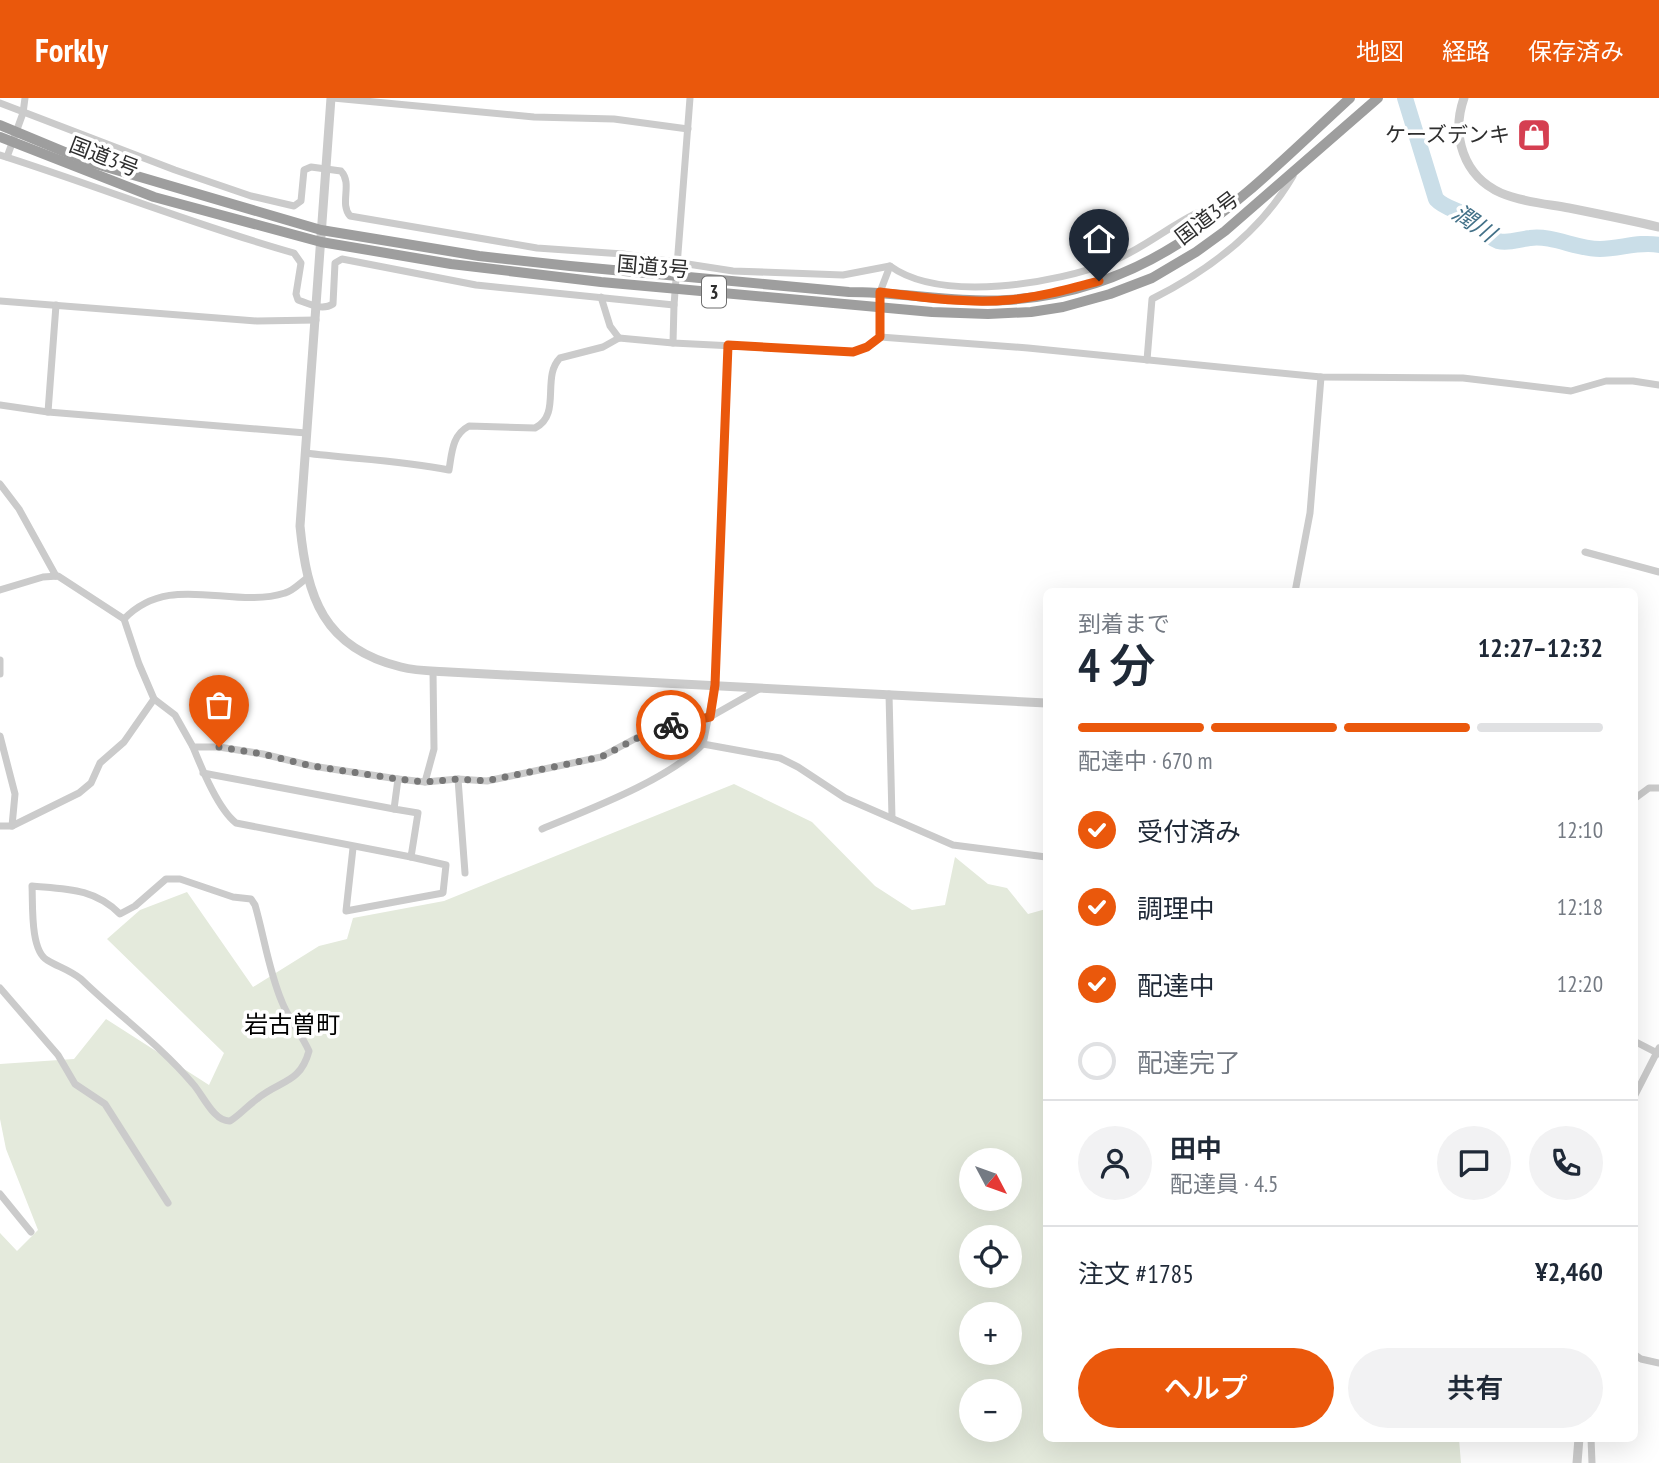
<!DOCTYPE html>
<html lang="ja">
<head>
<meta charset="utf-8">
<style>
	body { margin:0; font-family:"PT Sans Narrow","Noto Sans JP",sans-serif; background:#f2f2f3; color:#1f2937; height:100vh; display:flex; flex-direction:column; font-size:26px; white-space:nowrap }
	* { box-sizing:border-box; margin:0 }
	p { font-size:23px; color:#747a83 }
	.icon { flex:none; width:38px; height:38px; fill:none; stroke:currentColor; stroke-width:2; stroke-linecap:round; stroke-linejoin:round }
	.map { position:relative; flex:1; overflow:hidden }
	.panel { position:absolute; left:1043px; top:490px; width:595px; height:854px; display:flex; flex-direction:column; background:#fff; border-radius:10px; box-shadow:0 7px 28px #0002 }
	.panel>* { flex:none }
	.needle { width:46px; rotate:131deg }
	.fabs { position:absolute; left:959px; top:1050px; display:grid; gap:14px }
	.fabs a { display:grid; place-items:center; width:63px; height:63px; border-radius:50%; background:#fff; box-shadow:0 7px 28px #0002; font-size:35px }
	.pin { position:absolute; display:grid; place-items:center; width:60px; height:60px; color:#fff; margin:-72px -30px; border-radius:50% 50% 50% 0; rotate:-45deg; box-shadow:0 0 7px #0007 }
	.pin .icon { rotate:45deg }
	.courier { position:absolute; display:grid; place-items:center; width:70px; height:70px; margin:-35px; border:5px solid #ea580c; border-radius:50%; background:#fff; color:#222; box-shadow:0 2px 9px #0007 }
	.head em { font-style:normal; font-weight:600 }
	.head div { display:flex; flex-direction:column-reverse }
	.head { display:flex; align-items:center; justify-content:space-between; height:119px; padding:0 35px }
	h1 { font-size:46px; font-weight:600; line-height:52px }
	.bar { display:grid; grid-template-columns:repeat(4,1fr); gap:10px 7px; align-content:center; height:84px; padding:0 35px }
	.bar i { height:9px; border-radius:5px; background:#e0e1e3 }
	.bar .current { background:#ea580c }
	.bar p { grid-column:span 4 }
	.line { display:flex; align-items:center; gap:18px; padding:0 35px; border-top:2px solid #e0e1e3 }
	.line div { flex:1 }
	.round { display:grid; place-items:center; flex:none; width:74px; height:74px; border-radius:37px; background:#f2f2f3 }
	ol { padding:0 35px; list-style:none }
	li { display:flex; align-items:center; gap:21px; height:77px }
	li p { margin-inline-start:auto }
	li .icon { padding:7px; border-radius:50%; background:#ea580c; color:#fff; stroke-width:4 }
	li:last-child { color:#747a83 }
	li i { width:38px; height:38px; border:4px solid #e0e1e3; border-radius:50% }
	.button { display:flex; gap:14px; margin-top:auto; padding:14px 35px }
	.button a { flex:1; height:80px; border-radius:42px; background:#ea580c; color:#fff; font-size:28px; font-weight:600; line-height:80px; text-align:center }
	.button a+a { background:#f2f2f3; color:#1f2937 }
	header { display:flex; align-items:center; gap:42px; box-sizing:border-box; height:98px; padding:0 35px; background:#ea580c; color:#fff }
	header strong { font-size:33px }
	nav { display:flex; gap:38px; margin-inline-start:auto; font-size:24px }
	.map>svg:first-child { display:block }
	.green { fill:#e4eadc; fill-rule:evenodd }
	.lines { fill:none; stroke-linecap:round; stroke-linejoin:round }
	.river { stroke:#cadee8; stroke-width:16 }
	.minor { stroke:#cbcbcb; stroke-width:7 }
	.tertiary { stroke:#cbcbcb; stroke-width:9 }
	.trunk { stroke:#9e9e9e; stroke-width:10 }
	.done { stroke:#777; stroke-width:7; stroke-dasharray:0 12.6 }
	.route { stroke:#ea580c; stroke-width:9 }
	.labels { text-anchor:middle; stroke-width:7; stroke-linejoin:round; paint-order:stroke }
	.shield { fill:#fff; stroke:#6d6d6d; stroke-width:2 }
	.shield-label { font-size:19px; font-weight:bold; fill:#2e2e2e }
	.poi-label { font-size:21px; fill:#2e2e2e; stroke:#fff; text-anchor:end }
	.street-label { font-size:21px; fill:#2e2e2e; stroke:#fff }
	.water-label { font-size:23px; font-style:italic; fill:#437188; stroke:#fff }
	.quarter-label { font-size:24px; fill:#000; stroke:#fff }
</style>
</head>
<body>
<header>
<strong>Forkly</strong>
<nav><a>地図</a><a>経路</a><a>保存済み</a></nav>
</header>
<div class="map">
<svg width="1659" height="1365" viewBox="0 0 1659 1365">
	<rect width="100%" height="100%" fill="#fff"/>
	<!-- green -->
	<path class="green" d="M 734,686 L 812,724 L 875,788 L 912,812 L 945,807 L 955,759 L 988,786 L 1007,790 L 1028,816 L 1046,811 L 1046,1340 L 1459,1341 L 1461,1365 L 0,1365 L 0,1135 L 17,1153 L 38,1132 L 6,1051 L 0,1021 L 0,966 L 74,961 L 106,921 L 209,987 L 224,955 L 107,841 L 140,812 L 187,794 L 253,889 L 319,848 L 347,841 L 353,820 L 444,803 ZM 971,1062 L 1010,1062 L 1010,1101 L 971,1101 ZM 971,1139 L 1010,1139 L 1010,1178 L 971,1178 ZM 971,1216 L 1010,1216 L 1010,1255 L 971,1255 ZM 971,1293 L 1010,1293 L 1010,1332 L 971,1332 Z"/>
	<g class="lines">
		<!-- river -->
		<path class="river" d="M 1405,0 L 1436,101 C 1446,112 1462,112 1473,122 C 1482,129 1487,139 1498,143 C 1509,146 1519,141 1530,140 C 1553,137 1576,151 1600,151 C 1620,151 1639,143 1659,147"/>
		<!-- minor -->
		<g class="minor">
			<polyline points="333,0 534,19 614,21 688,31"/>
			<path d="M 0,5 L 175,72 L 251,98 L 294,108 L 301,103 L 304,72 L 311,69 L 341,73 C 353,86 339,105 350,118 L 537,150 L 623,156 L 733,173 L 843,177 L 890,168 C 941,205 1057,186 1113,163 C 1144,150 1168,129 1197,115 L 1212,124"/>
			<path d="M 0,57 C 98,88 194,127 294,155 L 301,165 L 296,196 L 298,202 C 309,206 322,213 333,206 L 335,165 L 342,161 L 476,187 L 674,207"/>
			<polyline points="7,59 23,15 25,0"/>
			<polyline points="601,199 610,228 619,240"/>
			<polyline points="0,203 257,223 316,222"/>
			<polyline points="880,239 880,194 890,168"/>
			<polyline points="673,245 674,207 690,0"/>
			<polyline points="728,247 715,587 703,646 780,660 798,669 845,700 953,747 1046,759"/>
			<path d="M 1147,262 L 1152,201 C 1208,173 1261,133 1293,78"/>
			<polyline points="0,307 48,314 306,335"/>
			<polyline points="48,314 56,207"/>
			<path d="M 305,355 C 353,361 401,362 449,372 C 452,354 452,337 469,328 L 535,330 C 562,317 541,279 560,260 L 603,249 L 619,240 L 673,245 L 853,254 L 867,249 L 880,239 L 1028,250 L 1321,279 L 1463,280 L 1571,293 L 1606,283 L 1633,283 L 1659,287"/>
			<polyline points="0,386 19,411 56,478"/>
			<polyline points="1585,454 1659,474"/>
			<polyline points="0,492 43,479 58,478 124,521 139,566 154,601 175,617 193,649 219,649 263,656 312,668 398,681 425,684 458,681 487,683 601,659 655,630 710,619 761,590"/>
			<polyline points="1295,494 1310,415 1321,279"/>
			<path d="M 124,521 C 170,473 231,512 285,495 C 293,493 300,485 307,480"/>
			<polyline points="0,562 0,576"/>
			<polyline points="889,596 892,720"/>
			<polyline points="0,638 15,696 12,728"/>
			<path d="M 193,649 C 202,671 218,711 236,725 L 411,759 L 418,715 L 394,711 L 398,681"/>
			<polyline points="203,675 394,711"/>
			<polyline points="458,681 465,775"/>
			<polyline points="425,684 434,651 433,573"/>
			<polyline points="1634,701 1649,690 1659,690"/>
			<polyline points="0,728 12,728 79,695 91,685 100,665 124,644 154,601"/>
			<path d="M 542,731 C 590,711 668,682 703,646"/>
			<polyline points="353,750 346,813 443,795 446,767 411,759"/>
			<path d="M 166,781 L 180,781 L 233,799 L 251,801 L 255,807 C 264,838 269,874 282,904 C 289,922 301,935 309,953 C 300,986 280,982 257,1001 C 247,1008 240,1017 230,1023 C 214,1024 203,997 193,986 C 160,947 117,916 81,881 C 68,871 58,869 47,862 C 30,852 33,806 32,788 C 66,791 94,790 120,816 L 135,808 Z"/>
			<polyline points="0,890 58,957 75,986 105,1006 168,1105"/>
			<polyline points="1634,943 1659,956"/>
			<polyline points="1634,999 1659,950"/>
			<polyline points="0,1096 31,1134"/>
			<polyline points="1634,1256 1641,1261 1659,1265"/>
			<polyline points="1591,1340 1592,1365"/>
		</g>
		<!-- tertiary -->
		<g class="tertiary">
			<path d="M 331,0 L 300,428 C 307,499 323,550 401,569 C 416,573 433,573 449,574 L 1046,605"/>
			<path d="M 1464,0 C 1451,37 1463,78 1501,95 C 1522,104 1547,106 1569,110 C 1599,116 1629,122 1659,129"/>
			<polyline points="1577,1365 1579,1340"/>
		</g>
		<!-- trunk -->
		<g class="trunk">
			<path d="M 0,27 L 89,64 L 321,132 L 479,158 L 570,168 L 849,194 C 902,194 954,205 1007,202 C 1160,193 1245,96 1350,0"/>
			<polyline points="0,39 154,99 321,144 451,166 601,184 932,214 988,216 1031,214 1063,209 1110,196 1152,180 1196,154 1225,133 1378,0"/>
		</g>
	</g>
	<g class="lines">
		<!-- done -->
		<polyline class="done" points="219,649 263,656 312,668 398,681 425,684 458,681 486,683 601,659 655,631 671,627"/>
		<!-- route -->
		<path class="route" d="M 671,627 L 710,619 L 715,587 L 728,247 L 853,254 L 867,249 L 880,239 L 880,194 C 922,199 966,206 1009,202 C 1040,199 1069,191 1099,183"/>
	</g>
	<!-- icons -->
	<defs>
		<g id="shop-square" transform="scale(1.75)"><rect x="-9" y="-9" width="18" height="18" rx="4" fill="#d53f51" stroke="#fff"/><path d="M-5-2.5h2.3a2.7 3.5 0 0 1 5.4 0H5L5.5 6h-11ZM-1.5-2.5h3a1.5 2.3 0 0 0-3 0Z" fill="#fff"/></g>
	</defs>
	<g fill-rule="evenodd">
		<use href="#shop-square" x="1534" y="37"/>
	</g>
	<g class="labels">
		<!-- shield labels -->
		<rect class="shield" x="702" y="178.5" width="24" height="31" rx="5"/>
		<g class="shield-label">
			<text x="714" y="201">3</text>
		</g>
		<!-- poi labels -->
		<g class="poi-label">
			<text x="1510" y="44">ケーズデンキ</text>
		</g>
		<!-- street labels -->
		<g class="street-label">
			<text transform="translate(104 59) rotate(21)" y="7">国道3号</text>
			<text transform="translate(1207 120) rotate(-37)" y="7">国道3号</text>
			<text transform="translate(653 169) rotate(5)" y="7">国道3号</text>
		</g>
		<!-- water labels -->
		<g class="water-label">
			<text transform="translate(1474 125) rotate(34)" y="8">潤川</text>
		</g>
		<!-- quarter labels -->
		<g class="quarter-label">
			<text x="292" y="935">岩古曽町</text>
		</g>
	</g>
</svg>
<div class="fabs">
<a><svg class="needle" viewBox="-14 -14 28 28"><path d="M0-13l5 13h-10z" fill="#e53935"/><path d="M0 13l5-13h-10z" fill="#747a83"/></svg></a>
<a><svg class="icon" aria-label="locate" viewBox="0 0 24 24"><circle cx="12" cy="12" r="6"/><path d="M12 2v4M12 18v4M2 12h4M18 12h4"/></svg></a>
<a>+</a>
<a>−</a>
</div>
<div class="pin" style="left:219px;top:649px;background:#ea580c"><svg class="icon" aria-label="bag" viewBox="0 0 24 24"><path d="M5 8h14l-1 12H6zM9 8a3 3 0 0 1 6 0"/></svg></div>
<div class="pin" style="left:1099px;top:183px;background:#1f2937"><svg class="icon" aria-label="home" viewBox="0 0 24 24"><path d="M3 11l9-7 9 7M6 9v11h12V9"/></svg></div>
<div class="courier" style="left:671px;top:627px"><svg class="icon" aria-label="bike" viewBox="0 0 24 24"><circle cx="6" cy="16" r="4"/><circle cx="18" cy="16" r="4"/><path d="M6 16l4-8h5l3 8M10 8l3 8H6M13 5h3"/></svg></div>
<section class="panel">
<div class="head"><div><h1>4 分</h1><p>到着まで</p></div><em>12:27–12:32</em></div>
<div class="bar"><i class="current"></i><i class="current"></i><i class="current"></i><i></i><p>配達中 · 670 m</p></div>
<ol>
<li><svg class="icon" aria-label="check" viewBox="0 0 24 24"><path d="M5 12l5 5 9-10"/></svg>受付済み<p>12:10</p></li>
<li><svg class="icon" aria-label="check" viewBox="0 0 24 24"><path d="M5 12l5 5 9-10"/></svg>調理中<p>12:18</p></li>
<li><svg class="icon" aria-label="check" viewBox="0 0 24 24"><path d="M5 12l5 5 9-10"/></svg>配達中<p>12:20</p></li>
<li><i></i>配達完了</li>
</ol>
<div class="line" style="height:126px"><a class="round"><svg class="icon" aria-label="person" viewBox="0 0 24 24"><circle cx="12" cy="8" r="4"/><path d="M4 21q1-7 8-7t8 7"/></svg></a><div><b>田中</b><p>配達員 · 4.5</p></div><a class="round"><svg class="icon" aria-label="chat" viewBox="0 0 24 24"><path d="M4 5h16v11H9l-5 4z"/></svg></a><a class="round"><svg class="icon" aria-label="phone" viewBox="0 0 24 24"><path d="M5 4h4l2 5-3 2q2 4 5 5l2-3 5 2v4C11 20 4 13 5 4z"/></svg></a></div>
<div class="line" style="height:91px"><div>注文 #1785</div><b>¥2,460</b></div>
<div class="button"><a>ヘルプ</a><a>共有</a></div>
</section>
</div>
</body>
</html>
